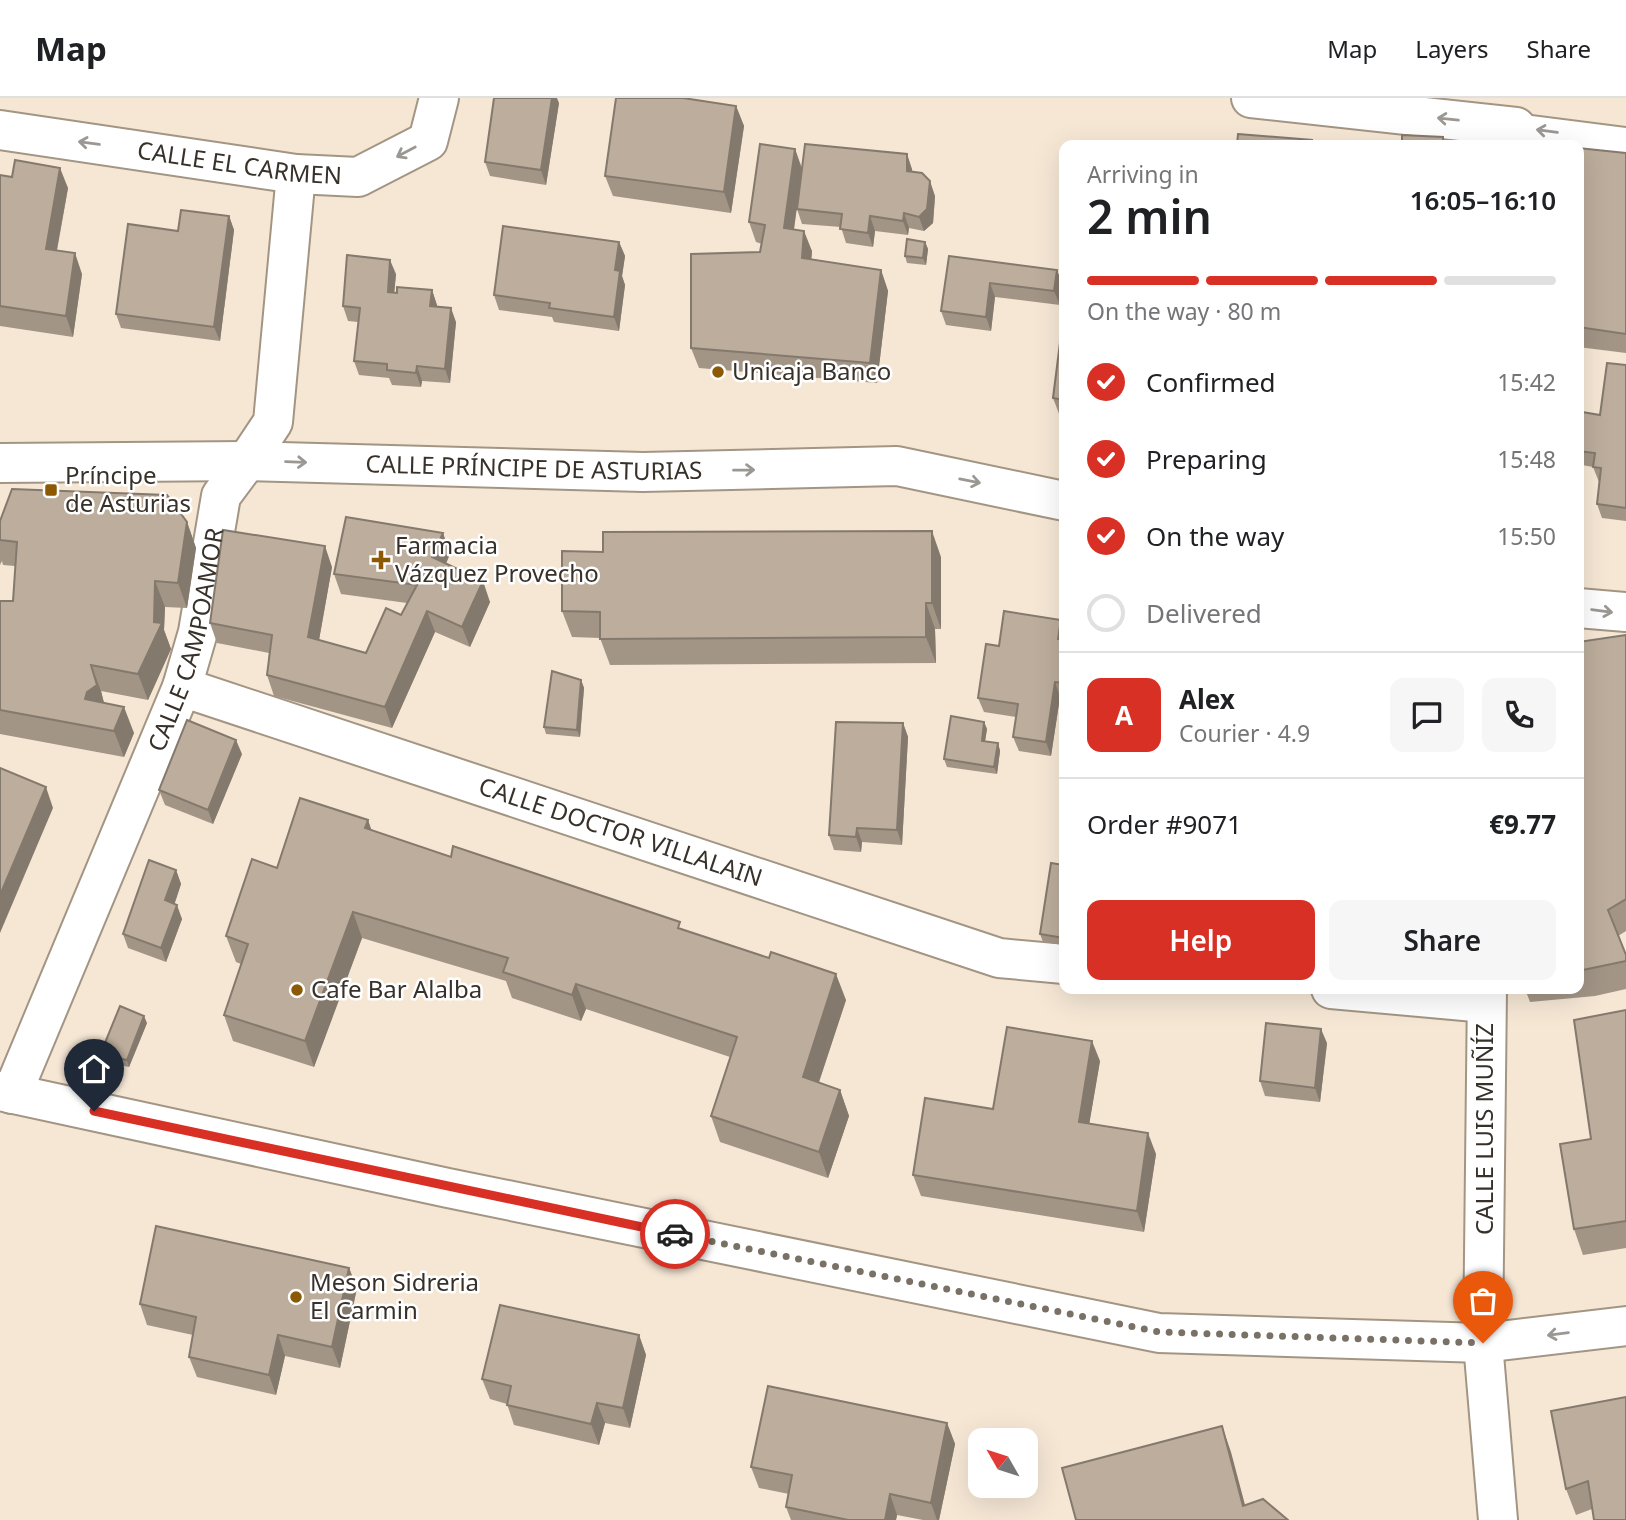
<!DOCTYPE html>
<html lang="en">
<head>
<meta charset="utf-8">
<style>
	body { margin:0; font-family:"Noto Sans",sans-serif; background:#f6f6f6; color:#202124; height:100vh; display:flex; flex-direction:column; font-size:26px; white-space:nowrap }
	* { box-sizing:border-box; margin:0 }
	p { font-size:23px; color:#757577 }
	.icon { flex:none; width:38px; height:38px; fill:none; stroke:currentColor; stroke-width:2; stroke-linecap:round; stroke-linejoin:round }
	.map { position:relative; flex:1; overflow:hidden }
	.drawer { position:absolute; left:1059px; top:42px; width:525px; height:854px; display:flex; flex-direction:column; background:#fff; border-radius:14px; box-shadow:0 7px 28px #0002 }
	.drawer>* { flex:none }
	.needle { width:46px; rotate:309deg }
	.controls { position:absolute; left:968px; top:1330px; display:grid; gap:14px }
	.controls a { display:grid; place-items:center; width:70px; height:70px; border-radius:14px; background:#fff; box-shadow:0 7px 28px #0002; font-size:35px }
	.pin { position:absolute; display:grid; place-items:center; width:60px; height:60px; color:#fff; margin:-72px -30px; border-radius:50% 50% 50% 0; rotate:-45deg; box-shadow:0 0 7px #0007 }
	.pin .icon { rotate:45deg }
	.courier { position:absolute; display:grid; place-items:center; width:70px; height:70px; margin:-35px; border:5px solid #d93025; border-radius:50%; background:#fff; color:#222; box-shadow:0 2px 9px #0007 }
	.head em { font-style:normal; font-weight:600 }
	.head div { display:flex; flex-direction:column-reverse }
	.head { display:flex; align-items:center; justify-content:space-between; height:119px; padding:0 28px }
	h1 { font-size:46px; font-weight:600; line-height:52px }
	.bar { display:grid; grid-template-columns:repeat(4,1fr); gap:10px 7px; align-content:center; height:84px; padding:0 28px }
	.bar i { height:9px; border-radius:5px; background:#e0e0e0 }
	.bar .selected { background:#d93025 }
	.bar p { grid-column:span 4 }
	.line { display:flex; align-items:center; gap:18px; padding:0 28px; border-top:2px solid #e0e0e0 }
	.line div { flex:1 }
	.round { display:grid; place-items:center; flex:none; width:74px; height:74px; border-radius:14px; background:#f6f6f6 }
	ol { padding:0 28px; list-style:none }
	li { display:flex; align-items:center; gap:21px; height:77px }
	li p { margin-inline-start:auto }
	li .icon { padding:7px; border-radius:50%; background:#d93025; color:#fff; stroke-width:4 }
	li:last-child { color:#757577 }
	li i { width:38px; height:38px; border:4px solid #e0e0e0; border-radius:50% }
	.primary-button { display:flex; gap:14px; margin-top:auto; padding:14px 28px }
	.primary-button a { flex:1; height:80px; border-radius:14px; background:#d93025; color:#fff; font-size:28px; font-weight:600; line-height:80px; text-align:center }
	.primary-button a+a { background:#f6f6f6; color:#202124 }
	header { display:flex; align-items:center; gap:42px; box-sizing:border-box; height:98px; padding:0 35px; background:#fff; border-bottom:2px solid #e0e0e0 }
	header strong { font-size:33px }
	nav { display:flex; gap:38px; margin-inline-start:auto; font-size:24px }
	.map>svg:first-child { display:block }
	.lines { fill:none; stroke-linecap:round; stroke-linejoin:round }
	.service-casing { stroke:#a39584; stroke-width:30 }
	.pedestrian-casing { stroke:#a39584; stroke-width:42 }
	.minor-casing { stroke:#a39584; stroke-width:42 }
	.service { stroke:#fff; stroke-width:26 }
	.pedestrian { stroke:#fff; stroke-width:38 }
	.minor { stroke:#fff; stroke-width:38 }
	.wall { fill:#a29586 }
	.shaded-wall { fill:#84796d }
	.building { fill:#bcad9c; stroke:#84796d; stroke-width:2 }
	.oneway { stroke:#9b9894 }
	.done { stroke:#7a7166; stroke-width:7; stroke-dasharray:0 12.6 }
	.route { stroke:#d93025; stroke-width:9 }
	.poi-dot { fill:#8c5904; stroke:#fff; stroke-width:2.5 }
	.labels { text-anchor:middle; stroke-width:5; stroke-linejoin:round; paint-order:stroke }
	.street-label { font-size:24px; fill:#37312a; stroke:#fff }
	.poi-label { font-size:24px; fill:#37312a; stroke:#fff; text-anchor:start }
</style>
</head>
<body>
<header>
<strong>Map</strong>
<nav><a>Map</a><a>Layers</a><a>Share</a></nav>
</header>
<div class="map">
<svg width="1626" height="1422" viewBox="0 0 1626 1422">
	<rect width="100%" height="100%" fill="#f6e7d5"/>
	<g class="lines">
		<!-- service casing -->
		<g class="service-casing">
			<polyline id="service" points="1516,29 1626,43"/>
		</g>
		<!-- pedestrian casing -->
		<g class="pedestrian-casing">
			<g id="pedestrian">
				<path id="s1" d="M 12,996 L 182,589 L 198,534 L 221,398 L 247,363"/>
			</g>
		</g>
		<!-- minor casing -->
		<g class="minor-casing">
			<g id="minor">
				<polyline points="1251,0 1516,29"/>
				<path id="s2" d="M 0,32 L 296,76 L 358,79 L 428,43 L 439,0"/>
				<polyline points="247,363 273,324 296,76"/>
				<path id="s3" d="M 0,365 L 247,363 L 643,374 L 897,368 L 1064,403"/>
				<polyline points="1578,510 1626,514"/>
				<path id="s4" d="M 182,589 L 999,860 L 1064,866"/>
				<polyline points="1331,891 1486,905"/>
				<polyline points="1487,891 1483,1245 1498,1422"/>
				<polyline points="0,993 448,1090 1159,1235 1483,1245 1626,1228"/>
			</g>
		</g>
		<!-- service -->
		<use href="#service" class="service"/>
		<!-- pedestrian -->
		<use href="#pedestrian" class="pedestrian"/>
		<!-- minor -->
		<use href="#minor" class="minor"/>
	</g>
	<!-- wall -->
	<g class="wall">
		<polygon points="559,5 546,87 490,78 485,64"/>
		<polygon points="736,8 744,28 731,115 613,98 605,78"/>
		<polygon points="1578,50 1626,55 1626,255 1578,249"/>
		<polygon points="795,51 802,70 907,56 912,74 935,98 933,125 924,133 909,130 908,137 875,133 873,149 846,145 841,129 802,126 797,111 798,102 794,132 812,153 811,161 881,172 888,193 877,285 699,270 691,250 760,154 762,146 756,144 749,124"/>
		<polygon points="0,77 68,90 57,153 82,176 73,239 0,228"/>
		<polygon points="229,118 234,132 220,243 121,230 116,216"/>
		<polygon points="619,144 625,158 622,178 625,187 619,233 554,224 552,219 499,212 494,197"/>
		<polygon points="925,144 928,151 926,167 907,165 905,158"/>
		<polygon points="949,158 1057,172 1062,186 1060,207 995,199 991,233 946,227 941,213"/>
		<polygon points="396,176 394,195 432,192 437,208 456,224 450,285 422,283 421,289 392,287 389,280 359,277 354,263 358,224 348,223 343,208"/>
		<polygon points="1064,213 1064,321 1061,321 1053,300"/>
		<polygon points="1626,267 1626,423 1602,420 1597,406 1599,384 1593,369 1582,367 1578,357 1578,341 1600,317"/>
		<polygon points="0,423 187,424 196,450 187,510 165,509 164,532 171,551 148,602 101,593 104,605 134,635 124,659 0,636 0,503 13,503 15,468 3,467 2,463 0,467"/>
		<polygon points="443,435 450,456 446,466 490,504 470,549 435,534 392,630 274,598 267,577 269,555 217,545 210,525 332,469 319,542 366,555 401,517 407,505 341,496 334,476"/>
		<polygon points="941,459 941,531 935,531 936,565 610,567 600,540 572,539 562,513"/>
		<polygon points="1064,530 1064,599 1060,599 1051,658 1019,653 1013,639 1016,619 984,614 978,600 999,548"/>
		<polygon points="1626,537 1626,833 1618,838 1626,857 1626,891 1595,898 1530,904 1525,891 1578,891 1578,544"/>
		<polygon points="581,582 584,590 580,639 546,636 544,629"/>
		<polygon points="984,624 987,631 985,643 998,645 1000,653 997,676 947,669 944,661"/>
		<polygon points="903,625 908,639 902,747 862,744 861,754 834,752 829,737"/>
		<polygon points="242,656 213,726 165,707 159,692"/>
		<polygon points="368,722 371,732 451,759 683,832 846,902 819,984 840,992 849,1018 828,1080 720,1044 711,1018 730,959 586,911 581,923 512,900 506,883 362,840 314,969 233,943 224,917 241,866 236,864 226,838 277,770"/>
		<polygon points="1064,767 1064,847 1043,844 1040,836"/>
		<polygon points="176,772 181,786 174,806 182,821 166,864 128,850 123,836"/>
		<polygon points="1626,912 1626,1150 1583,1157 1574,1131 1591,1041"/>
		<polygon points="147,925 129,969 103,964 100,957"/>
		<polygon points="1327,945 1320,1004 1265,998 1260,983"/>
		<polygon points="1100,963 1089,1026 1156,1056 1144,1134 921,1098 913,1077 993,1011"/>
		<polygon points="349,1170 357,1190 340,1270 285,1258 276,1297 197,1279 189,1259 193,1237 147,1227 140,1206"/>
		<polygon points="639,1237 646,1257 630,1330 605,1325 599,1347 514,1327 507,1306 490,1301 482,1281"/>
		<polygon points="1626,1299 1592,1411 1576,1417 1566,1391"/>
		<polygon points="947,1325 955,1346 939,1422 923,1422 897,1417 896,1422 791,1422 786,1409 789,1396 759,1390 751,1369"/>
	</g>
	<!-- shaded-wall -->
	<g class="shaded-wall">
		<polygon points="552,0 557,0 559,5 546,87 541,72"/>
		<polygon points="736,8 744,28 731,115 724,94"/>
		<polygon points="795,51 802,72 791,151 784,130"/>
		<polygon points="907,56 912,71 913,87 907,73"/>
		<polygon points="60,70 68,90 53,172 46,151"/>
		<polygon points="930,83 935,98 933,125 924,133 919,119"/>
		<polygon points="904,115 909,130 908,137 903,123"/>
		<polygon points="229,118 234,132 220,243 214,229"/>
		<polygon points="870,118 875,133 873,149 868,135"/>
		<polygon points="804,133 812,153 810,181 802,160"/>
		<polygon points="619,144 625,158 622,178 625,187 619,233 614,219 615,172"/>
		<polygon points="925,144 928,151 926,167 923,160"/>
		<polygon points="75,155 82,176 73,239 66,218"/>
		<polygon points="390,162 396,176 393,208 388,194"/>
		<polygon points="881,172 888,193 877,285 870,265"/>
		<polygon points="1057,172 1062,186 1060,207 1054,193"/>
		<polygon points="990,185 995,199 991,233 986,219"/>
		<polygon points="432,192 437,207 436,222 430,208"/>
		<polygon points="451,210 456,224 450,285 445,271"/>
		<polygon points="417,268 422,283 421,289 416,275"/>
		<polygon points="187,424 196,450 187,510 178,485"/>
		<polygon points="932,433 941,459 941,531 932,505"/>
		<polygon points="443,435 450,456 439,480 432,459"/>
		<polygon points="325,448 332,469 316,559 308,539"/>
		<polygon points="155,483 165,509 164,532 171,551 148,602 138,576 154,524"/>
		<polygon points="483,483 490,504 470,549 462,529"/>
		<polygon points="926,505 935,531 936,565 926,539"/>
		<polygon points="427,513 435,534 392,630 385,609"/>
		<polygon points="1061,522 1064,530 1064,549 1058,541"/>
		<polygon points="91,567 101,593 106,613 85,601"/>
		<polygon points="581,582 584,590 580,639 577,632"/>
		<polygon points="1055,584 1060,599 1051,658 1046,644"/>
		<polygon points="124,609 134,635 124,659 114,633"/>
		<polygon points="984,624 987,631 984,650 982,643"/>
		<polygon points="903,625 908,639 902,747 897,732"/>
		<polygon points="236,642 242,656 213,726 208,712"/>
		<polygon points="998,645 1000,653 997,676 994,669"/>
		<polygon points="46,689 53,710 0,835 0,797"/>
		<polygon points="368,722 377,748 365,730"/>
		<polygon points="857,730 862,744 861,754 856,739"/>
		<polygon points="176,772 181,786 171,817 165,802"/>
		<polygon points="177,807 182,821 166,864 161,850"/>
		<polygon points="353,814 362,840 314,969 305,943"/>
		<polygon points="836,876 846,902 812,1005 803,979"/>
		<polygon points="576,886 586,911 581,923 572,897"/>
		<polygon points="144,918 147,925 129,969 127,962"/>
		<polygon points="1321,931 1327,945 1320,1004 1315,990"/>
		<polygon points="1092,943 1100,963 1086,1045 1079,1024"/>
		<polygon points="840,992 849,1018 828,1080 819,1054"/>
		<polygon points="1148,1035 1156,1056 1144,1134 1137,1113"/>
		<polygon points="349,1170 357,1190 340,1270 332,1249"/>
		<polygon points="278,1237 285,1258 276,1297 269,1277"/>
		<polygon points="639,1237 646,1257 630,1330 623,1310"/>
		<polygon points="597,1305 605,1325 599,1347 591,1326"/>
		<polygon points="947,1325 955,1346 939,1422 937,1422 931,1405"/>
		<polygon points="1222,1328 1231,1354 1249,1422 1243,1408"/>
		<polygon points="890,1396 897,1417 896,1422 885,1422"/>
	</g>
	<!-- building -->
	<g class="building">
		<polygon points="494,0 552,0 541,72 485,64"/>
		<polygon points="616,0 683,0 736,8 724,94 605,78"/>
		<polygon points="1238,36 1312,42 1312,47 1237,47"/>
		<polygon points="1402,37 1443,39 1443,47 1402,47"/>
		<polygon points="760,46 795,51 784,130 804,133 802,160 881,172 870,265 691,250 691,156 760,154 765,127 749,124"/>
		<polygon points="805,46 907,56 907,73 922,75 930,83 927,111 919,119 904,115 903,123 870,118 868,135 840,131 842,116 797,111"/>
		<polygon points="1578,50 1626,55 1626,236 1578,229"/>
		<polygon points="15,62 60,70 46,151 75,155 66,218 0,208 0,77 12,79"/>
		<polygon points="181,112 229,118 214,229 116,216 128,126 178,133"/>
		<polygon points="503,128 619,144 615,172 620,173 614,219 549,210 550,205 494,197"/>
		<polygon points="907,141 925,144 923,160 905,158"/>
		<polygon points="347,157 390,162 388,194 397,195 397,189 432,192 430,208 451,210 445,271 417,268 416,275 387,272 387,266 354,263 360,210 343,208"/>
		<polygon points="949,158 1057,172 1054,193 990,185 986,219 941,213"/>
		<polygon points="1064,213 1064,302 1053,300"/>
		<polygon points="1607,265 1626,267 1626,410 1597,406 1601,370 1593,369 1595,355 1578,353 1578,341 1582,314 1600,317"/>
		<polygon points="12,391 167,397 187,424 178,485 155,483 154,524 162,525 138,576 91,567 97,587 87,594 85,601 124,609 114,633 0,612 0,503 13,503 17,444 0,442 0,423"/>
		<polygon points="346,419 443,435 432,459 483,483 462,529 427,513 385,609 267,577 272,537 210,525 223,432 325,448 308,539 366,555 386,510 401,517 417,487 334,476"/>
		<polygon points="932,433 932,505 926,505 926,539 600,541 600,514 562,513 562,453 603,454 603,434"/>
		<polygon points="1004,513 1061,522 1058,541 1064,542 1064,585 1055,584 1046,644 1013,639 1018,606 978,600 986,546 999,548"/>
		<polygon points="1626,537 1626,801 1608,812 1626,857 1626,863 1578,873 1578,544"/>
		<polygon points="552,573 581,582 577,632 544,629"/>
		<polygon points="951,618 984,624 982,643 998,645 994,669 944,661"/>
		<polygon points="187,622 236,642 208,712 159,692"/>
		<polygon points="836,624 903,625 897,732 857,730 856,739 829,737"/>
		<polygon points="0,670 46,689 0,797"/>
		<polygon points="300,700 368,722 365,730 451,759 453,748 680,824 678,830 769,860 771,854 836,876 803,979 840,992 819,1054 711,1018 737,939 576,886 572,897 503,874 508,860 353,814 305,943 224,917 248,846 226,838 252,761 277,770"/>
		<polygon points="149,762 176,772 165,802 177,807 161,850 123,836"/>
		<polygon points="1051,765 1064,767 1064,840 1040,836"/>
		<polygon points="120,908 144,918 127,962 100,957"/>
		<polygon points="1626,912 1626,1123 1574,1131 1560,1046 1591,1041 1574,922"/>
		<polygon points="1266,925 1321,931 1315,990 1260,983"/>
		<polygon points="1007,929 1092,943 1079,1024 1148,1035 1137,1113 913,1077 925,1000 993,1011"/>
		<polygon points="156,1128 349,1170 332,1249 278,1237 269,1277 189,1259 196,1219 140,1206"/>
		<polygon points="500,1207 639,1237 623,1310 597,1305 591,1326 507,1307 511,1288 482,1281"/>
		<polygon points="768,1288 947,1325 931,1405 890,1396 885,1422 848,1422 786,1409 792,1377 751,1369"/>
		<polygon points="1626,1299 1626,1422 1594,1422 1588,1383 1566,1391 1551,1313"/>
		<polygon points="1222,1328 1243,1408 1263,1401 1288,1422 1076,1422 1062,1370"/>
	</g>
	<!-- one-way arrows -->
	<defs><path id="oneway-shaft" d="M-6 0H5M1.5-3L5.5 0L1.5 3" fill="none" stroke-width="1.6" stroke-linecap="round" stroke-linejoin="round" transform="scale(1.75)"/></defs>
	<g class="oneway">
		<use href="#oneway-shaft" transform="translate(1448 21) rotate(-174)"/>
		<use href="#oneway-shaft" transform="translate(1547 33) rotate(-173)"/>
		<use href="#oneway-shaft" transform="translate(89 45) rotate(-172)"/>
		<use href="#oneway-shaft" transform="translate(406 54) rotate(152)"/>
		<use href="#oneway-shaft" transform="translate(296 364) rotate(2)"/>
		<use href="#oneway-shaft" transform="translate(744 372) rotate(-1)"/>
		<use href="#oneway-shaft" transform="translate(970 383) rotate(11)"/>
		<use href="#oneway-shaft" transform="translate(1602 513) rotate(8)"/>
		<use href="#oneway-shaft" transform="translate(1558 1236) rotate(173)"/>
	</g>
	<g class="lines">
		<!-- done -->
		<polyline class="done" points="675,1136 1159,1234 1483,1245"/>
		<!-- route -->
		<polyline class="route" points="94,1013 675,1136"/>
	</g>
	<!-- markers -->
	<g class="poi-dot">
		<circle cx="718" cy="274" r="7"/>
		<rect x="44" y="385" width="14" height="14" rx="3.5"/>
		<path d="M377.5 451.5h7v7h7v7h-7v7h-7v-7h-7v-7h7z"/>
		<circle cx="297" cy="892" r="7"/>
		<circle cx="296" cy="1199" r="7"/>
	</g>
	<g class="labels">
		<!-- street labels -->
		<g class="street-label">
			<text dy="8" stroke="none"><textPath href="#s2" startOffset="242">CALLE EL CARMEN</textPath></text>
			<text dy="8" stroke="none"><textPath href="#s3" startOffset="534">CALLE PRÍNCIPE DE ASTURIAS</textPath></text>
			<text dy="8" stroke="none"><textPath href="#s1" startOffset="488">CALLE CAMPOAMOR</textPath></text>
			<text dy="8" stroke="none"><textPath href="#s4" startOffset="462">CALLE DOCTOR VILLALAIN</textPath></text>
			<text transform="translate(1485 1031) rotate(-90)" y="8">CALLE LUIS MUÑÍZ</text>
		</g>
		<!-- poi labels -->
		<g class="poi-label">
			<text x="732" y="282">Unicaja Banco</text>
			<text x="65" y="386">Príncipe<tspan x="65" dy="28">de Asturias</tspan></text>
			<text x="395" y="456">Farmacia<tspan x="395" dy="28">Vázquez Provecho</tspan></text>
			<text x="311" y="900">Cafe Bar Alalba</text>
			<text x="310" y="1193">Meson Sidreria<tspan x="310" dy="28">El Carmin</tspan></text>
		</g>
	</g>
</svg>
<div class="controls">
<a><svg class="needle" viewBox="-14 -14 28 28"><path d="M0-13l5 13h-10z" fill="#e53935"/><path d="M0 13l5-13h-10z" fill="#757577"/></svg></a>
</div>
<div class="pin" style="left:1483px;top:1245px;background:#ea580c"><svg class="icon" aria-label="bag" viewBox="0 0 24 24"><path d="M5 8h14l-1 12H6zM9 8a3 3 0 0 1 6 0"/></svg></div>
<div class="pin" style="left:94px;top:1013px;background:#1f2937"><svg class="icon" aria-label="home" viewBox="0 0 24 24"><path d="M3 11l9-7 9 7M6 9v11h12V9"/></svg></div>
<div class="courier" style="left:675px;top:1136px"><svg class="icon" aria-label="car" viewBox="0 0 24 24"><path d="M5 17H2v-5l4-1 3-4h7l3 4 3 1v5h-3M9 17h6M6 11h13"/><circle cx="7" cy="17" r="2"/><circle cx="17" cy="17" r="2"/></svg></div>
<section class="drawer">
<div class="head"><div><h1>2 min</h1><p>Arriving in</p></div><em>16:05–16:10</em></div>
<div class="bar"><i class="selected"></i><i class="selected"></i><i class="selected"></i><i></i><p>On the way · 80 m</p></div>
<ol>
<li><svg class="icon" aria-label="check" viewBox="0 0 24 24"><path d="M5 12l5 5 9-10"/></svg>Confirmed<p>15:42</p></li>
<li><svg class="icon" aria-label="check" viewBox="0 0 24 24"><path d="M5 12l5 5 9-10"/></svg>Preparing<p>15:48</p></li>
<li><svg class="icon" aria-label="check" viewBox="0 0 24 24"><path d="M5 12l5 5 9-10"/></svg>On the way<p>15:50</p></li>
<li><i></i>Delivered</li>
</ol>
<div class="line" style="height:126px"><b class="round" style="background:#d93025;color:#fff">A</b><div><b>Alex</b><p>Courier · 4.9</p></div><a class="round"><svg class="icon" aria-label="chat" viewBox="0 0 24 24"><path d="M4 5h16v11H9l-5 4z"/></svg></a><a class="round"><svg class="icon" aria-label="phone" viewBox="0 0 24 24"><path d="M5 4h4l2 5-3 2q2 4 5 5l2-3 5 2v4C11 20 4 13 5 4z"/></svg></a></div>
<div class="line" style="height:91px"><div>Order #9071</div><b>€9.77</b></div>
<div class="primary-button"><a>Help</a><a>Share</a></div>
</section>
</div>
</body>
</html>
